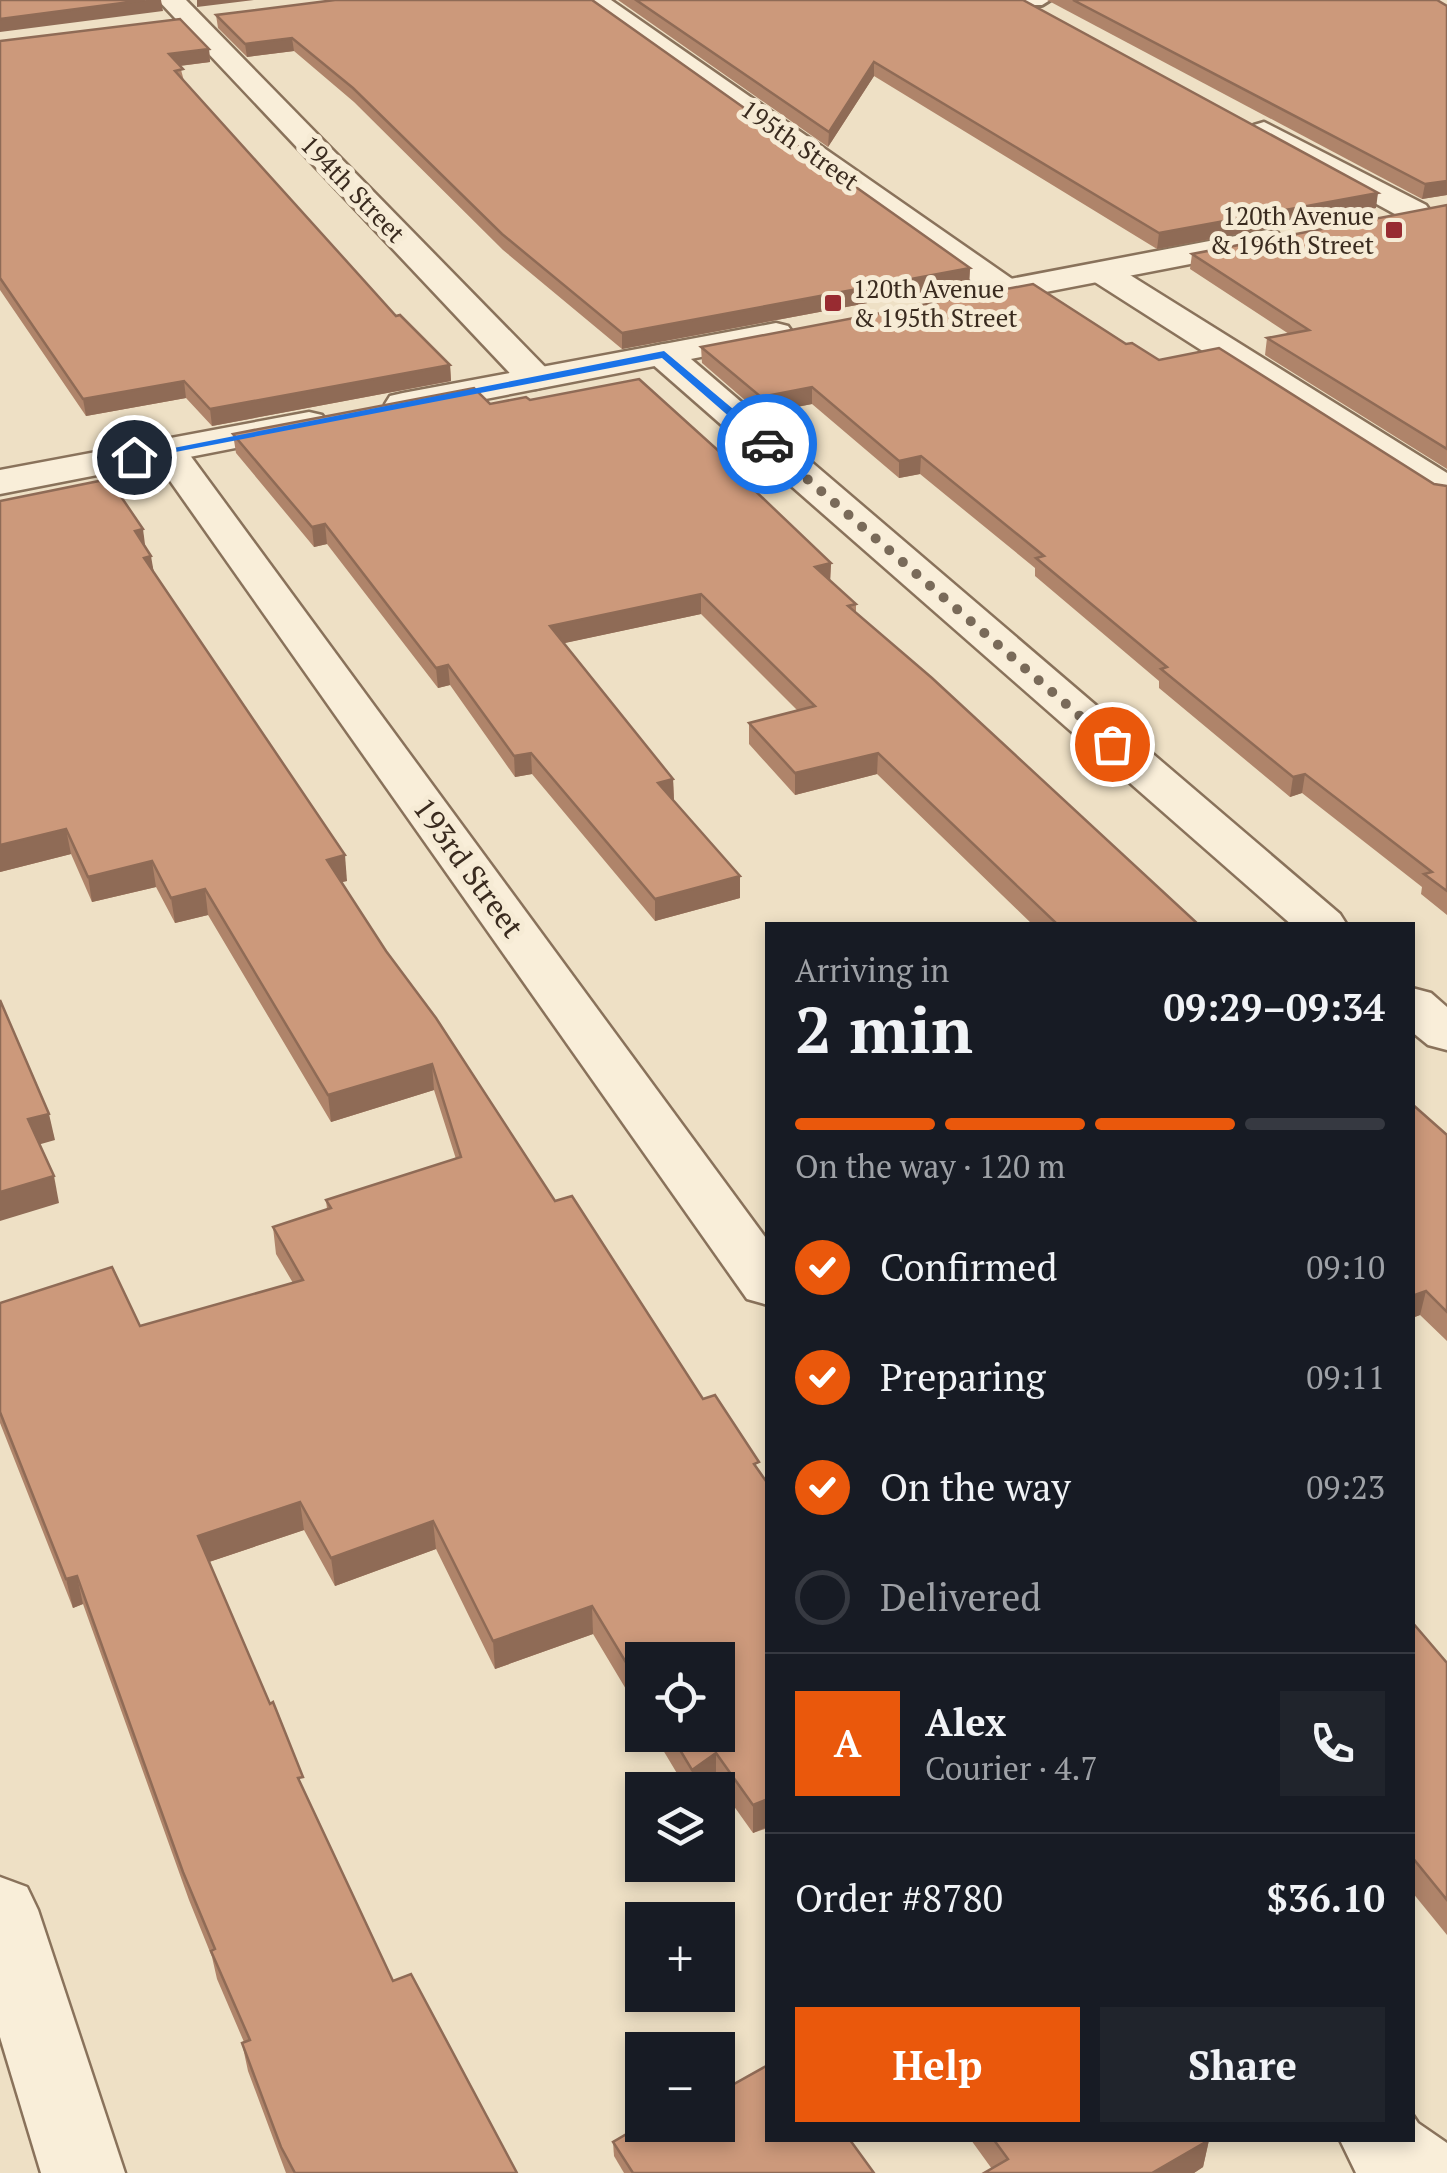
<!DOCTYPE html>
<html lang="en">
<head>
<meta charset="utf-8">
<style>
	body { margin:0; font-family:"PT Serif",serif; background:#20242c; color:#f1f3f6; height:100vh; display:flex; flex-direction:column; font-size:38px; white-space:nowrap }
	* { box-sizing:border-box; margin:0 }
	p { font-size:32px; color:#9ea1a6 }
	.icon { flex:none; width:55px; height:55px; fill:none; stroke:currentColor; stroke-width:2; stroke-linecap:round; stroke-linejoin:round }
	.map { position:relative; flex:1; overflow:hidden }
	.panel { position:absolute; left:765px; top:922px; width:650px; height:1220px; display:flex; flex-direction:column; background:#171b24; border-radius:0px; box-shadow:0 5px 15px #0003 }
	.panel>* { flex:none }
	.controls { position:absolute; left:625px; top:1642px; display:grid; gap:20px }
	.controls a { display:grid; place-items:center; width:110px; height:110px; border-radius:0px; background:#171b24; box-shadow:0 5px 15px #0003; font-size:50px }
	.pin { position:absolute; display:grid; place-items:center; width:85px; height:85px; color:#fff; margin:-42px; border:5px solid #fff; border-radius:50%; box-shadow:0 2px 10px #0007 }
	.courier { position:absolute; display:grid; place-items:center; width:100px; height:100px; margin:-50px; border:8px solid #1a73e8; border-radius:50%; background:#fff; color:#222; box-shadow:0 2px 12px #0007 }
	.headline em { font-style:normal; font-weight:600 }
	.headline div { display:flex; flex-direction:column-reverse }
	.headline { display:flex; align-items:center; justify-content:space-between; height:170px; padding:0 30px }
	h1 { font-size:65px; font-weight:600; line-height:75px }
	.bar { display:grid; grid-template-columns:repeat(4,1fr); gap:15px 10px; align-content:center; height:120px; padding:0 30px }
	.bar i { height:12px; border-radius:8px; background:#363941 }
	.bar .on { background:#ea580c }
	.bar p { grid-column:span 4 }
	.line { display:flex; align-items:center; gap:25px; padding:0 30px; border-top:2px solid #363941 }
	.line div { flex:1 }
	.round { display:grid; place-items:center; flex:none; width:105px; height:105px; border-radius:0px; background:#20242c }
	ol { padding:0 30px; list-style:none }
	li { display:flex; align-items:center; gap:30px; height:110px }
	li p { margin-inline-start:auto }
	li .icon { padding:10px; border-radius:50%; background:#ea580c; color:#fff; stroke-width:4 }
	li:last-child { color:#9ea1a6 }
	li i { width:55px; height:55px; border:5px solid #363941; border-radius:50% }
	.primary-button { display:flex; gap:20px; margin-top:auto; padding:20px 30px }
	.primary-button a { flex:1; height:115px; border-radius:0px; background:#ea580c; color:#fff; font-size:40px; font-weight:600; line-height:115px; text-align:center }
	.primary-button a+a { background:#20242c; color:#f1f3f6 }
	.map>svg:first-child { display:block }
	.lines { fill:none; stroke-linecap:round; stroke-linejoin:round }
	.service-casing { stroke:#89725b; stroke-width:6 }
	.minor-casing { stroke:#89725b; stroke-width:5 }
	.tertiary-casing { stroke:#89725b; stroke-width:5 }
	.service { fill:#f9eed9; fill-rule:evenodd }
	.minor { fill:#f9eed9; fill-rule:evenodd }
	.tertiary { fill:#f9eed9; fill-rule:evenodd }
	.wall { fill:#af846a }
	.shaded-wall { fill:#8f6b56 }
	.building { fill:#cc997b; stroke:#8f6b56; stroke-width:2.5 }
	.route { fill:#1a73e8 }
	.done { stroke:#796a59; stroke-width:10; stroke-dasharray:0 18 }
	.poi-dot { fill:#982b31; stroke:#f6ebd5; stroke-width:4 }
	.labels { text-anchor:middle; stroke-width:10; stroke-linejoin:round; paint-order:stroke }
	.far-street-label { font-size:25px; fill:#3a2b1f; stroke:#f6ebd5 }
	.far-poi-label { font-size:25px; fill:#3a2b1f; stroke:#f6ebd5; text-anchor:end }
	.street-label { font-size:30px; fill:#3a2b1f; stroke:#f6ebd5 }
</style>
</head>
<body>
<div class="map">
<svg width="1447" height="2173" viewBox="0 0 1447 2173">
	<rect width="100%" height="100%" fill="#eee0c5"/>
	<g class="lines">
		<!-- service casing -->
		<g class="service-casing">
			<polygon id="service" points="1018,0 1050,0 1042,5 1019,5"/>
		</g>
		<!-- minor casing -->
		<g class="minor-casing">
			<g id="minor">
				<polygon points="158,0 186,0 548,370 553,378 548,386 535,389 522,386"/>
				<polygon points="581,0 611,0 1018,283 1023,290 1018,297 994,297"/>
				<polygon points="1264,122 1426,205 1431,212 1426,219 1404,219 1254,137 1249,131 1254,125"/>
				<polygon points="1102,262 1114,265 1447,473 1447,502 1433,498 1090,279 1085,272 1090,265"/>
				<polygon points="664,344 677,347 1340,914 1347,925 1292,925 651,363 646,355 651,347"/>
				<polygon points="168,440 181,443 768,1241 768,1305 747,1299 149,451 155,443"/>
				<polygon points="1412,988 1431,993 1447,1007 1447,1050 1428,1045 1412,1032"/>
				<polygon points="0,1877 27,1887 38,1910 125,2173 41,2173 0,2037"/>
				<polygon points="1412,2114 1418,2123 1447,2143 1447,2173 1356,2173 1340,2140 1412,2140"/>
			</g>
		</g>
		<!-- tertiary casing -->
		<g class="tertiary-casing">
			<g id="tertiary">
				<polygon points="1267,230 1278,233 1283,240 1278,247 963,308 951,305 946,298 951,291 963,288"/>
				<polygon points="776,323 788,326 793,333 788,340 403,415 390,412 385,404 390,396 403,393"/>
				<polygon points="309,412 322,415 328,423 322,431 0,494 0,470"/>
			</g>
		</g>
		<!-- service -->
		<use href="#service" class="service"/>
		<!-- minor -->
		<use href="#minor" class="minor"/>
		<!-- tertiary -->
		<use href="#tertiary" class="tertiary"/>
	</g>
	<!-- wall -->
	<g class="wall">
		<polygon points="335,0 970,268 969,284 622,349 503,250 354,102 294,51 247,57 218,28 216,15"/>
		<polygon points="618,0 1023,0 1376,208 1157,249 874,76 828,147"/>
		<polygon points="1047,0 1437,0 1447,195 1422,199"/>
		<polygon points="0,41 209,49 210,62 180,66 184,81 396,316 450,365 451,381 212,426 186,398 86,416 0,290"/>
		<polygon points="1447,205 1447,469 1265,355 1267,338 1289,334 1190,269 1192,254"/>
		<polygon points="1126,344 1434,484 1447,486 1447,915 1421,894 1422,887 1302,793 1290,797 1159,688 1159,681 1035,576 1035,568 920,474 899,478 812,404 761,414 702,363 701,347"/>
		<polygon points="530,400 732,469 831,563 830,581 856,604 856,612 1199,925 1033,925 877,774 795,795 749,744 749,723 798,711 701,614 564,643 673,779 674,801 740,898 655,921 532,774 515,777 450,685 438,688 327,544 314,547 236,453 233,434 490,404"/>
		<polygon points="0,501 146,547 154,572 347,881 341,882 386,951 555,1201 703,1399 759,1470 768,1484 768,1828 753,1833 716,1781 703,1790 687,1790 654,1735 718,1735 642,1660 642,1716 593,1634 495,1669 436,1549 335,1586 304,1530 209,1562 305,1793 393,1981 517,2173 286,2173 248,2071 242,2043 244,2042 217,1979 212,1957 189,1900 83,1604 73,1608 0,1423 0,1303 140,1326 293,1283 276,1254 273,1227 327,1209 326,1200 456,1159 434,1090 331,1122 208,915 175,923 156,887 92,902 71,854 0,872"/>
		<polygon points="1412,1104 1447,1135 1447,1341 1420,1315 1412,1318"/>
		<polygon points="1412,1622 1447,1663 1447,1935 1412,1892"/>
		<polygon points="971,2140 1209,2140 1203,2167 1194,2173 984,2173 992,2169"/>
		<polygon points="613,2142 874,2173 624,2173 614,2156"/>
	</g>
	<!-- shaded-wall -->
	<g class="shaded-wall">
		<polygon points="146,0 161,0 163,11 0,32 0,19"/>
		<polygon points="197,0 254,0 197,7"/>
		<polygon points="292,38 294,51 247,57 245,44"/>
		<polygon points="209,49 210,62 170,67 169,54"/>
		<polygon points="874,62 874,76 828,147 829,132"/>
		<polygon points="1447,181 1447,195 1422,199 1425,184"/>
		<polygon points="1378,193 1376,208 1157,249 1159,233"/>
		<polygon points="970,268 969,284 622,349 622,333"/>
		<polygon points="450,365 451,381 212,426 210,409"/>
		<polygon points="184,381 186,398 86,416 83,399"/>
		<polygon points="812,387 812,404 761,414 761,397"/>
		<polygon points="921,456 920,474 899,478 899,461"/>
		<polygon points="325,524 327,544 314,547 312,527"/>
		<polygon points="143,529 146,552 135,531"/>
		<polygon points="151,556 155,579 144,558"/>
		<polygon points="831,563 830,583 815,567"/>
		<polygon points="701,594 701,614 551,646 550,626"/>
		<polygon points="448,665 450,685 438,688 436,668"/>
		<polygon points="531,753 532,774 515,777 514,756"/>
		<polygon points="878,753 877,774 795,795 795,773"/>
		<polygon points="1305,774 1302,793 1290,797 1293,777"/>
		<polygon points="673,779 674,801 658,783"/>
		<polygon points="66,829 71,854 0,872 0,845"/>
		<polygon points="345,855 347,881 329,885 327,860"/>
		<polygon points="152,861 156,887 92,902 88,877"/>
		<polygon points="740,876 740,898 655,921 655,899"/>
		<polygon points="205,889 208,915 175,923 171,898"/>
		<polygon points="432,1064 434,1090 331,1122 328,1095"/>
		<polygon points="49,1114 55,1140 34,1146 28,1119"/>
		<polygon points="54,1176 59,1203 0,1221 0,1192"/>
		<polygon points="1426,1291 1420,1315 1412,1318 1412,1296"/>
		<polygon points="300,1502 304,1530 203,1564 198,1536"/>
		<polygon points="433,1521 436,1549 335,1586 331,1558"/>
		<polygon points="77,1576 83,1604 73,1608 66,1579"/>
		<polygon points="592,1606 593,1634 495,1669 493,1641"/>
		<polygon points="716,1753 716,1781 703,1790 692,1790 692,1770"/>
		<polygon points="768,1799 767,1827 753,1833 753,1805"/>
		<polygon points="1209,2140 1203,2167 1194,2173 1152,2173"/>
	</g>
	<!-- building -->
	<g class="building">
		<polygon points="0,0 145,0 0,19"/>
		<polygon points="335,0 592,0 970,268 622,333 502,234 353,88 292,38 245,44 216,15"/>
		<polygon points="636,0 1023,0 1378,193 1159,233 874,62 829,132"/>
		<polygon points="1073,0 1437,0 1447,6 1447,181 1425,184"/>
		<polygon points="180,19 209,49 169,54 183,69 175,71 396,316 400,315 450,365 210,409 184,381 83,399 0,278 0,41"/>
		<polygon points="1447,205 1447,449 1267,338 1309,330 1192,254"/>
		<polygon points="1033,284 1126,344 1132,343 1159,360 1219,348 1434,484 1447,486 1447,891 1424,874 1432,872 1305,774 1293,777 1161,669 1167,667 1036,558 1044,556 921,456 899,461 812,387 761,397 701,347"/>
		<polygon points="639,379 732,463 727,464 831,563 815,567 856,604 848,606 932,678 1199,925 1058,925 878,753 795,773 749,723 815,706 701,594 550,626 673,779 658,783 740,876 655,899 531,753 514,756 448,665 436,668 325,524 312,527 233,434 474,388 490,404 526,397 530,400"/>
		<polygon points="109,479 143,529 135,531 151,556 144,558 345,855 327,860 386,951 436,1018 555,1201 572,1196 703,1399 715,1395 759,1462 754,1464 768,1484 768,1799 753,1805 716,1753 692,1770 671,1735 718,1735 718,1660 642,1660 642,1689 592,1606 493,1641 433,1521 331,1558 300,1502 198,1536 270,1704 273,1702 303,1777 298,1778 393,1981 411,1974 517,2173 295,2173 281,2147 242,2043 250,2040 211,1951 215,1949 183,1872 77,1576 66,1579 0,1412 0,1303 112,1267 140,1326 303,1280 273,1227 331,1208 326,1200 461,1157 432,1064 328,1095 205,889 171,898 152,861 88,877 66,829 0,845 0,501"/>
		<polygon points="0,1000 49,1114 28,1119 54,1176 0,1192"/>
		<polygon points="1412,1104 1447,1135 1447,1312 1426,1291 1412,1296"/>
		<polygon points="1412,1622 1447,1663 1447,1900 1412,1857"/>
		<polygon points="768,2065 768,2140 850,2140 874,2173 633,2173 613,2142 642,2125 718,2125 718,2093"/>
		<polygon points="994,2140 1209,2140 1152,2173 984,2173 1008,2159"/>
	</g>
	<!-- route -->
	<polygon class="route" points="664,351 771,441 771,446 763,446 662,358 134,460 128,457"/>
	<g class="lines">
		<!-- done -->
		<polyline class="done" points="767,444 1112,744"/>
	</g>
	<!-- markers -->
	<g class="poi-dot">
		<rect x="1384" y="220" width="20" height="20" rx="5"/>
		<rect x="823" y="293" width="20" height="20" rx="5"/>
	</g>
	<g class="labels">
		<!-- far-street labels -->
		<g class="far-street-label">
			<text transform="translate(800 145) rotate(35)" y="9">195th Street</text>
			<text transform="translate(353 189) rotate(46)" y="9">194th Street</text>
		</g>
		<!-- far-poi labels -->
		<g class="far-poi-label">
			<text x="1374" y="225">120th Avenue<tspan x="1374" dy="29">&amp; 196th Street</tspan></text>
			<text x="853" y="298" text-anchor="start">120th Avenue<tspan x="853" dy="29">&amp; 195th Street</tspan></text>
		</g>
		<!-- street labels -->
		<g class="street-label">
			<text transform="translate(468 868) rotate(54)" y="10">193rd Street</text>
		</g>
	</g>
</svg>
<div class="controls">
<a><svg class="icon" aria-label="locate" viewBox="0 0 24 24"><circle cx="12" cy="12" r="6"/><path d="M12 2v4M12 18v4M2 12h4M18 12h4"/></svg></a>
<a><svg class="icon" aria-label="layers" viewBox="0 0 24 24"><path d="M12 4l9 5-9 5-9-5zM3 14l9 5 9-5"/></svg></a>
<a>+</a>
<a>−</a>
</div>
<div class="pin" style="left:1112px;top:744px;background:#ea580c"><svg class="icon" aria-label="bag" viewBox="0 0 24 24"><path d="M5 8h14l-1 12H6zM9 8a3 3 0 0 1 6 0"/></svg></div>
<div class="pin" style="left:134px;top:457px;background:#1f2937"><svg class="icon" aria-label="home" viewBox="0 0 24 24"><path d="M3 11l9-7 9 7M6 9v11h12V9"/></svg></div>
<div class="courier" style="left:767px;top:444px"><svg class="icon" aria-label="car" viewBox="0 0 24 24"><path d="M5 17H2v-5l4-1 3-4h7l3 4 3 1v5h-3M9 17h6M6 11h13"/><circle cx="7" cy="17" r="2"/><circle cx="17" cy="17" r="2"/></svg></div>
<section class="panel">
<div class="headline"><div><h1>2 min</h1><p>Arriving in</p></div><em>09:29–09:34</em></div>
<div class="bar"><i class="on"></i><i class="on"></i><i class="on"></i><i></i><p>On the way · 120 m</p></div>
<ol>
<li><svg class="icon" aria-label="check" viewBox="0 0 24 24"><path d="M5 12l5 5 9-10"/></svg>Confirmed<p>09:10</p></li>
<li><svg class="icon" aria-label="check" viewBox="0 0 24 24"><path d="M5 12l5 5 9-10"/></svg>Preparing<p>09:11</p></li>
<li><svg class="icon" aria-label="check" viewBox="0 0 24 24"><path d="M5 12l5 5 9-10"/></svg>On the way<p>09:23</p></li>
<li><i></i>Delivered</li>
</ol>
<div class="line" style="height:180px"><b class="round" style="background:#ea580c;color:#fff">A</b><div><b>Alex</b><p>Courier · 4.7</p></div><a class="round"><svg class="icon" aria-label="phone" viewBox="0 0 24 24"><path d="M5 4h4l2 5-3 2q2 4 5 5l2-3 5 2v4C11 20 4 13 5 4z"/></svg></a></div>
<div class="line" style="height:130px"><div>Order #8780</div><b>$36.10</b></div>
<div class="primary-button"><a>Help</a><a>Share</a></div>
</section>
</div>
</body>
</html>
